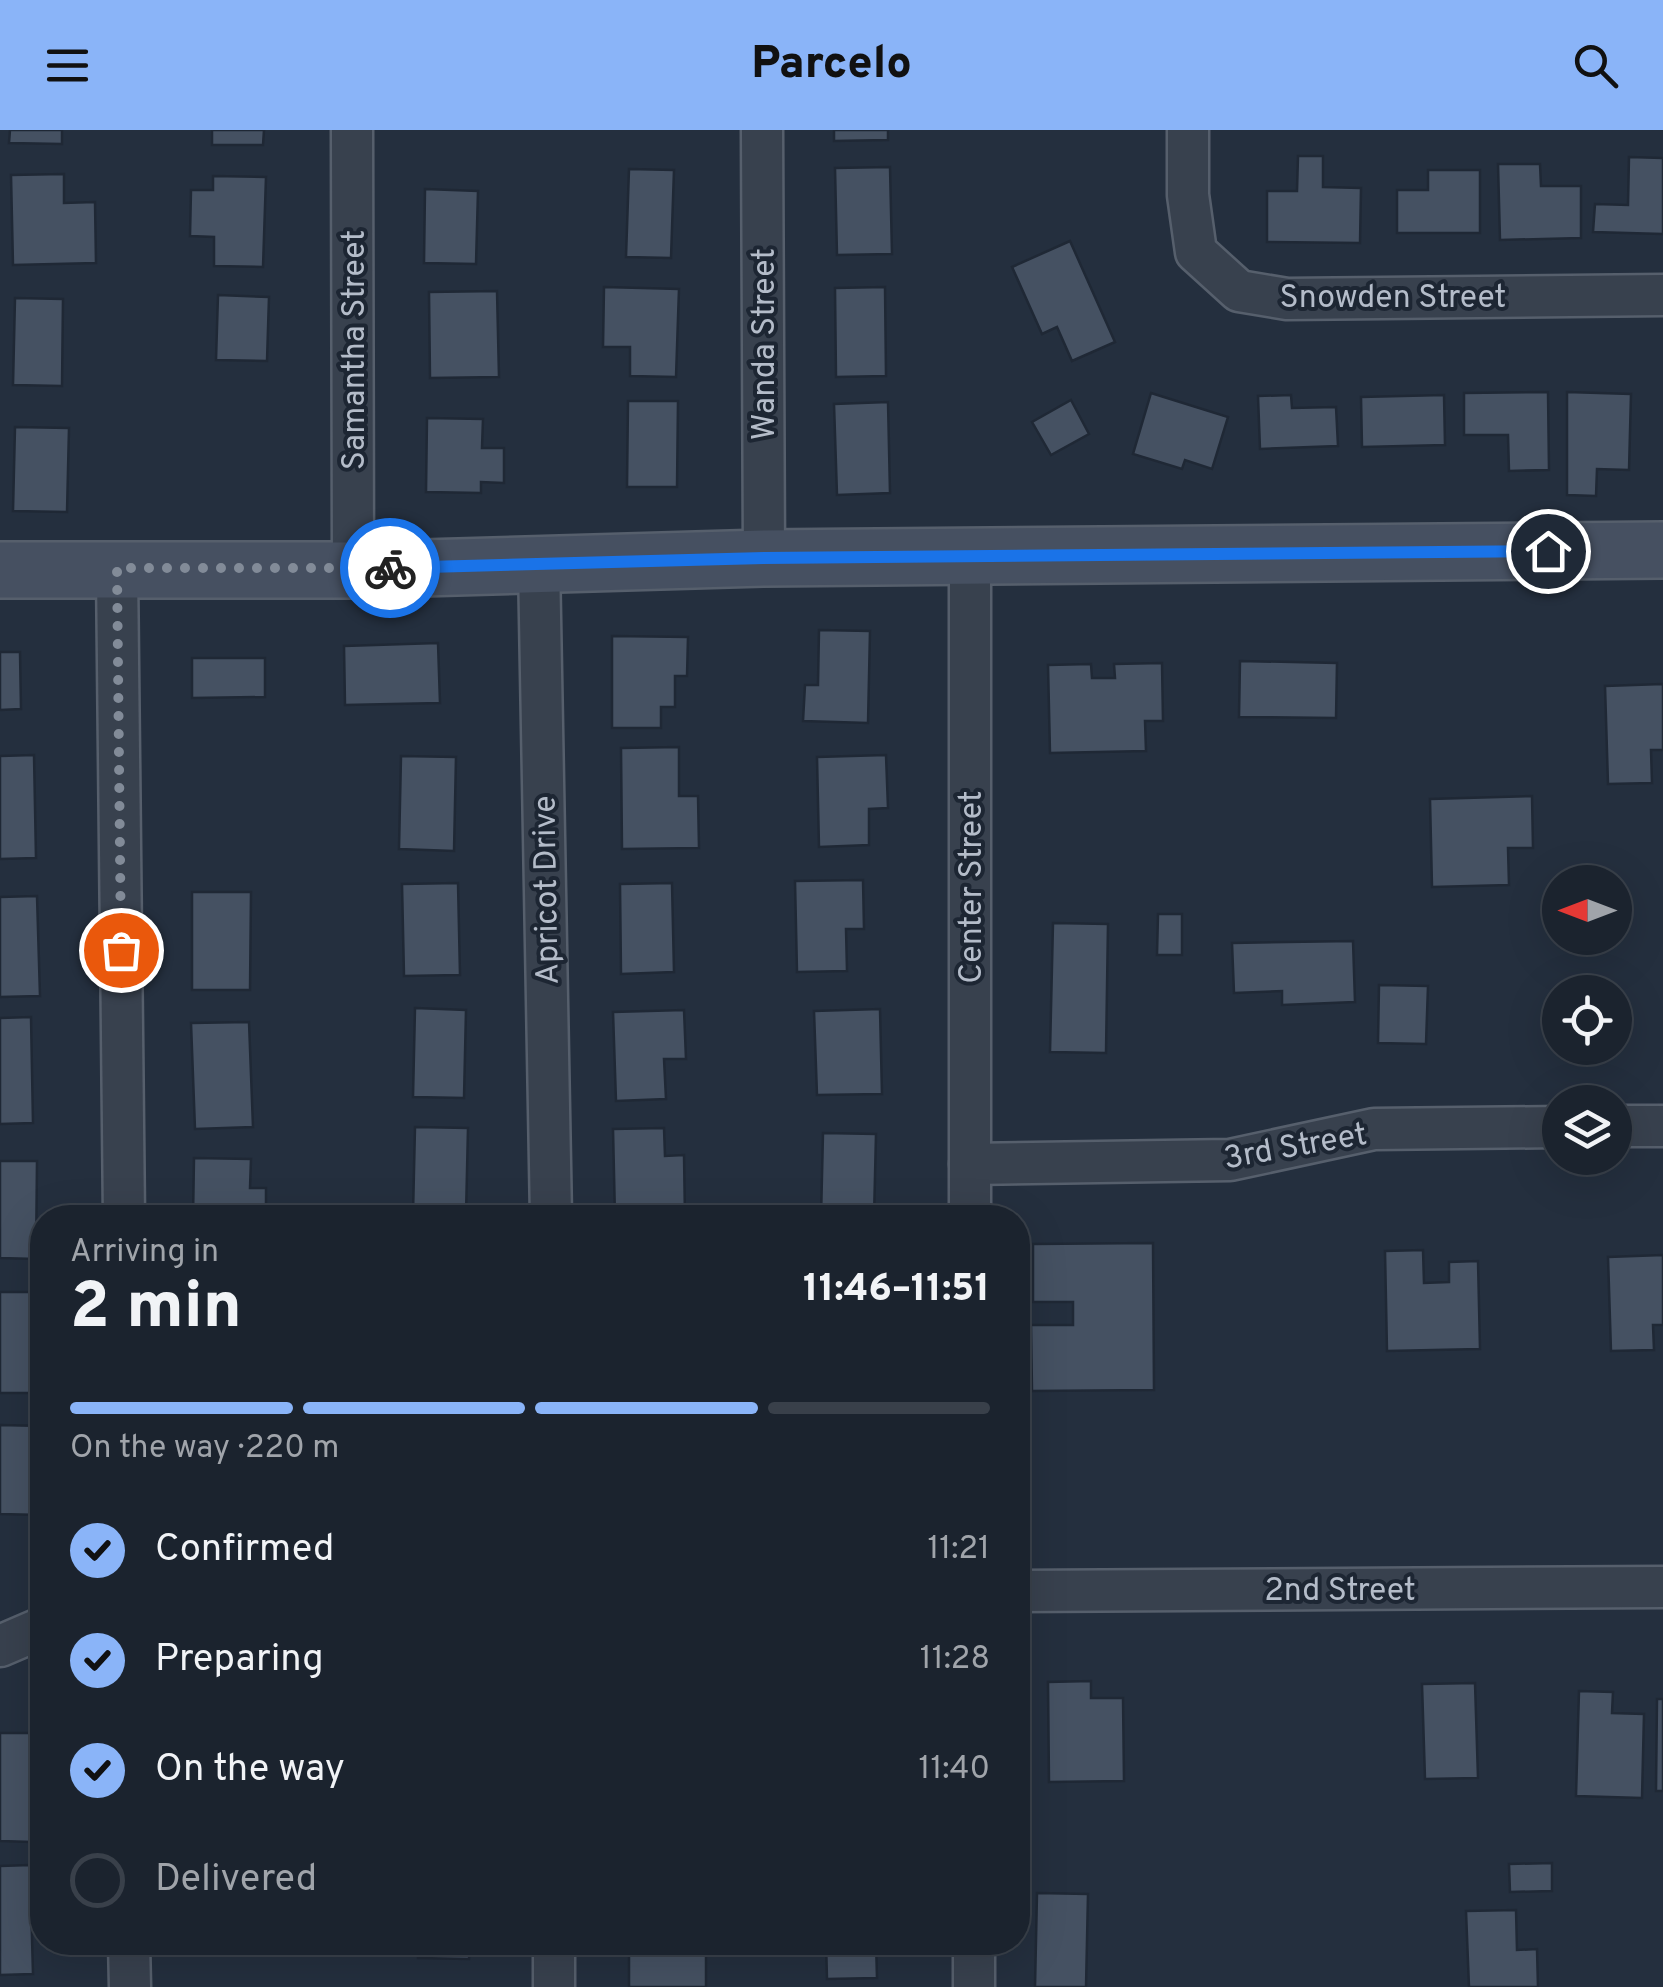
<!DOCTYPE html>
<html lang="en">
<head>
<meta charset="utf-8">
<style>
	body { margin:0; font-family:Overpass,sans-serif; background:#242b36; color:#f1f3f6; height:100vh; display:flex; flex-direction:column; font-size:38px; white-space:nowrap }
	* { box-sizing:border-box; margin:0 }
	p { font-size:32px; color:#a0a4aa }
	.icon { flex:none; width:55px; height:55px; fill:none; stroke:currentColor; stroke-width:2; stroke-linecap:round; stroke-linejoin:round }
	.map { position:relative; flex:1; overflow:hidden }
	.drawer { position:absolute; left:30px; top:1075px; width:1000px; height:750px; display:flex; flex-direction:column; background:#1b232e; border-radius:40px; box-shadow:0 10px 40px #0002,0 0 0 2px #39404a }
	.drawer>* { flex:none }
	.needle { width:65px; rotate:270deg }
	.tools { position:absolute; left:1542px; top:735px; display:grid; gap:20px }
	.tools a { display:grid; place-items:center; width:90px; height:90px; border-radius:50%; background:#1b232e; box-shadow:0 10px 40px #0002,0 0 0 2px #39404a; font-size:50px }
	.pin { position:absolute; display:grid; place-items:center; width:85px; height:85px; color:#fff; margin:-42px; border:5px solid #fff; border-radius:50%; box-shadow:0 2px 10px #0007 }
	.courier { position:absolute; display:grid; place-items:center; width:100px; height:100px; margin:-50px; border:8px solid #1a73e8; border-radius:50%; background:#fff; color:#222; box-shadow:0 2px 12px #0007 }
	.headline em { font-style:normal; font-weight:800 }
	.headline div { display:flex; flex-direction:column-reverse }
	.headline { display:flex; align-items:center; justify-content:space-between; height:170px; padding:0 40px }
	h1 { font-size:65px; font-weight:800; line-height:75px }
	.bar { display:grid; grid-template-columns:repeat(4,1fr); gap:15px 10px; align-content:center; height:120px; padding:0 40px }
	.bar i { height:12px; border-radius:8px; background:#39404a }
	.bar .current { background:#8ab4f8 }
	.bar p { grid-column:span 4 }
	ol { padding:0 40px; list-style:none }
	li { display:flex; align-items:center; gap:30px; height:110px }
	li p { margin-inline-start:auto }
	li .icon { padding:10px; border-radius:50%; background:#8ab4f8; color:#111; stroke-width:4 }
	li:last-child { color:#a0a4aa }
	li i { width:55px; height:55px; border:5px solid #39404a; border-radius:50% }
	header { display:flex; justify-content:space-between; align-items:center; height:130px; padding:0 40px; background:#8ab4f8; color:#111; font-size:45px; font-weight:800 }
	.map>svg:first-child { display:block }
	.building { fill:#455162; stroke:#1f2835; stroke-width:2.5 }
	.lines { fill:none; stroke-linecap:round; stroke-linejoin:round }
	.street-casing { stroke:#565f6c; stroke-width:45 }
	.secondary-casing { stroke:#565f6c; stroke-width:60 }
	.street { stroke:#38414e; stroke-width:40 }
	.secondary { stroke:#465061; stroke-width:55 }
	.done { stroke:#828b98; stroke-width:10; stroke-dasharray:0 18 }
	.route { stroke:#1a73e8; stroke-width:12 }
	.labels { text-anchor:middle; stroke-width:8; stroke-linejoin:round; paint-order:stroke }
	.street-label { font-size:32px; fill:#b4bcc9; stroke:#1d2633 }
</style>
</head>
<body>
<header><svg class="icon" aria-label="menu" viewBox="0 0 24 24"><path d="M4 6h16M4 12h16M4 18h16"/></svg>Parcelo<svg class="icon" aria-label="search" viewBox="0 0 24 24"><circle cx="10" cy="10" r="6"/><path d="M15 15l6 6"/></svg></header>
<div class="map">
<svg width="1663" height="1857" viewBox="0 0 1663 1857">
	<rect width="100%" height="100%" fill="#242f3e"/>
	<!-- building -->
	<g class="building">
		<polygon points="10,0 62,0 62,14 9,13"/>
		<polygon points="212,0 264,0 263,15 212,15"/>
		<polygon points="834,0 888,0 888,10 834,11"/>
		<polygon points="1298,26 1323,26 1323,57 1361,58 1360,113 1267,112 1267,61 1297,61"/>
		<polygon points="1629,27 1663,28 1663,104 1593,102 1595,74 1628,75"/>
		<polygon points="1498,34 1540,34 1541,56 1581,56 1581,108 1500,110"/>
		<polygon points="890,37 892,124 837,125 835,38"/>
		<polygon points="629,39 674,40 671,128 626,127"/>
		<polygon points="1428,40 1480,40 1480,103 1397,103 1397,60 1428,60"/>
		<polygon points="64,44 64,73 95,72 96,133 13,135 11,45"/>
		<polygon points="213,46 266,47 263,137 214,136 214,107 190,106 191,60 213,60"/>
		<polygon points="425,59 478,61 476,134 424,133"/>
		<polygon points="1070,111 1115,212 1072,231 1057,197 1042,204 1012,137"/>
		<polygon points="604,157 679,159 676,247 630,246 630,217 603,217"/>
		<polygon points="885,157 886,246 836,247 835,158"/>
		<polygon points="497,161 499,247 430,248 429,162"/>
		<polygon points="218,165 269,167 267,231 216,230"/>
		<polygon points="15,168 63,169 62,256 13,255"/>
		<polygon points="1548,262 1549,340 1509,341 1508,305 1464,305 1464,263"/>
		<polygon points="1567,262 1631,264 1629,340 1597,339 1596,366 1567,365"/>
		<polygon points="1151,263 1228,287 1212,339 1185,330 1182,339 1133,324"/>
		<polygon points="1291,265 1292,278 1336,277 1338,316 1260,319 1258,266"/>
		<polygon points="1444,265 1445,315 1362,317 1361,267"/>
		<polygon points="1071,270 1089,304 1051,325 1032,292"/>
		<polygon points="628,271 678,271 677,357 627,357"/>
		<polygon points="888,272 890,363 837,365 834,274"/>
		<polygon points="427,288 483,289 482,318 504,318 504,353 481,352 481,363 426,362"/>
		<polygon points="15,297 69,298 67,382 13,381"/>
		<polygon points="819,500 870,501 868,593 803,591 805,555 818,555"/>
		<polygon points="612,506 688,507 687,546 675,546 675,577 661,577 661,598 612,598"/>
		<polygon points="438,513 440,573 345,575 344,516"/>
		<polygon points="0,522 20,522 21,579 0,580"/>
		<polygon points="192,528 265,528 265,567 192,568"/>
		<polygon points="1240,531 1337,533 1336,588 1239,587"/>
		<polygon points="1162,533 1163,591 1145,591 1146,621 1050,623 1048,535 1091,534 1092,548 1115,548 1114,534"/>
		<polygon points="1663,554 1663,620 1651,620 1652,653 1608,654 1605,556"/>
		<polygon points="679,617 679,666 698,666 699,718 622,719 621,618"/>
		<polygon points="34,625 36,728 0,729 0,626"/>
		<polygon points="886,625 888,678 869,679 869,715 819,717 817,627"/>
		<polygon points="401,626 456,627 454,721 399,719"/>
		<polygon points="1532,666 1533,718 1508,718 1509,755 1432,757 1430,669"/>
		<polygon points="863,750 864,799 846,799 847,841 797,842 795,751"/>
		<polygon points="458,753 460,845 404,846 402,754"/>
		<polygon points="672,753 674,842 621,844 620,754"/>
		<polygon points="192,762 251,762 250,860 192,860"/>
		<polygon points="37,766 40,866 0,867 0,767"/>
		<polygon points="1158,784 1182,784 1182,825 1157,825"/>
		<polygon points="1053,793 1108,794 1106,923 1050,922"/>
		<polygon points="1353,811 1355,872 1282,875 1282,861 1234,863 1232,813"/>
		<polygon points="1379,855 1428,856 1426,914 1378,913"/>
		<polygon points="415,878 466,880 464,968 413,967"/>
		<polygon points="880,879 882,964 817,965 814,881"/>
		<polygon points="684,880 686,929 664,929 666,969 616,971 613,882"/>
		<polygon points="31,887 33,993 0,994 0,888"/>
		<polygon points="249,892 253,997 195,999 191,893"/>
		<polygon points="415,997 468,998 466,1085 413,1084"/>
		<polygon points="664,998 665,1026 684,1025 685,1088 615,1088 613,999"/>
		<polygon points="823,1003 876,1004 874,1088 821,1088"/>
		<polygon points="194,1028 251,1029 250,1058 266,1058 266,1088 193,1088"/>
		<polygon points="0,1031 37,1031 36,1129 0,1128"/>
		<polygon points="1153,1113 1154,1260 1032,1261 1031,1195 1073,1195 1073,1172 1033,1172 1033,1114"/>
		<polygon points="1423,1120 1424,1153 1449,1152 1449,1132 1478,1131 1480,1219 1387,1221 1385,1121"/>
		<polygon points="1663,1125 1663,1195 1653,1195 1654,1220 1611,1221 1608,1127"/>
		<polygon points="0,1162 40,1162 41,1263 0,1263"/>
		<polygon points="0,1295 42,1296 41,1385 0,1384"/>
		<polygon points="1091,1551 1091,1568 1123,1568 1124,1651 1049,1652 1048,1552"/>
		<polygon points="1475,1553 1478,1648 1425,1649 1422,1554"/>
		<polygon points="1579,1561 1613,1562 1612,1583 1644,1584 1642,1668 1576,1666"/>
		<polygon points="1657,1569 1663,1569 1663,1661 1656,1661"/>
		<polygon points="0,1603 34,1603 32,1712 0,1711"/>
		<polygon points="1552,1733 1552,1761 1510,1762 1509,1734"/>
		<polygon points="30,1735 33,1844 0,1845 0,1736"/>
		<polygon points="1037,1763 1088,1764 1086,1857 1035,1857"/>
		<polygon points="1516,1780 1517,1820 1537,1819 1538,1857 1469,1857 1466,1781"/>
		<polygon points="215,1812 258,1812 258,1824 214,1823"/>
		<polygon points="418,1812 470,1812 469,1829 418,1828"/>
		<rect x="629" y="1812" width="77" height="45"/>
		<polygon points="826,1812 876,1812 877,1848 827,1849"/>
	</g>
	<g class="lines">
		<!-- street casing -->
		<g class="street-casing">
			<g id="street">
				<polyline points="352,0 353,440"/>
				<polyline points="762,0 764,428"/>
				<polyline points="1188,0 1188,65 1196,122 1239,161 1287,169 1663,165"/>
				<polyline points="539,433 551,1088"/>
				<polyline points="117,439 124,1088"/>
				<polyline points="1615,996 1663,996"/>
				<polyline points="970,1034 1230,1030 1374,999 1560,997"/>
				<polyline points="970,1088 970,427"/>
				<polyline points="1018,1461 1663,1457"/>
				<polyline points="0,1516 42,1498"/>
				<polyline points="129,1812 130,1857"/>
				<polyline points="554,1812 554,1857"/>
				<polyline points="974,1812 974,1857"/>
			</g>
		</g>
		<!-- secondary casing -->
		<g class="secondary-casing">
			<polyline id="secondary" points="0,440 353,440 764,428 1663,420"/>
		</g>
		<!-- street -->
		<use href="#street" class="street"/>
		<!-- secondary -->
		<use href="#secondary" class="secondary"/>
	</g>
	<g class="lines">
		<!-- done -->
		<polyline class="done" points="121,820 117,438 390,438"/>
		<!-- route -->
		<polyline class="route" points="390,438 764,428 1548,421"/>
	</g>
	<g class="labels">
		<!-- street labels -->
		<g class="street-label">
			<text x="1393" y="177">Snowden Street</text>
			<text transform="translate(763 214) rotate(-90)" y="11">Wanda Street</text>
			<text transform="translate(353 220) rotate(-90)" y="11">Samantha Street</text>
			<text transform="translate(970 757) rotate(-90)" y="11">Center Street</text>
			<text transform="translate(545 760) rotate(-91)" y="11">Apricot Drive</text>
			<text transform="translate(1295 1015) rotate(-10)" y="11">3rd Street</text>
			<text x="1340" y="1470">2nd Street</text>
		</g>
	</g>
</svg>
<div class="tools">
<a><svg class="needle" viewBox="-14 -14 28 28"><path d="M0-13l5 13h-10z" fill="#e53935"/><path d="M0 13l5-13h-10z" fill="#a0a4aa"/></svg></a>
<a><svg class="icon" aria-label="locate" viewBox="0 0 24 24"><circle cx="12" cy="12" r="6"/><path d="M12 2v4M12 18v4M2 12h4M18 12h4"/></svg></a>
<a><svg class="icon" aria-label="layers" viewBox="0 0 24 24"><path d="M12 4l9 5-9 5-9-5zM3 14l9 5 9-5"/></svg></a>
</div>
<div class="pin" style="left:121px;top:820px;background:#ea580c"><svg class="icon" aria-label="bag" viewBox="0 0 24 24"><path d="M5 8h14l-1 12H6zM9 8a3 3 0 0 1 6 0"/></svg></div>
<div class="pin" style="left:1548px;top:421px;background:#1f2937"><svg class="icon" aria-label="home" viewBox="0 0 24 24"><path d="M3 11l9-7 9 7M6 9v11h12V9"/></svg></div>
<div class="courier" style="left:390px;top:438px"><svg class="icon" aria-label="bike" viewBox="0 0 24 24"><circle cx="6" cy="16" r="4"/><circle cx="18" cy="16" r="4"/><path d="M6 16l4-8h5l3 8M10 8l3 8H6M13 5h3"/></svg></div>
<section class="drawer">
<div class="headline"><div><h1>2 min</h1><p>Arriving in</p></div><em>11:46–11:51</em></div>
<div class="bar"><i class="current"></i><i class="current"></i><i class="current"></i><i></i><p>On the way · 220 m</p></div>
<ol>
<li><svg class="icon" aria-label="check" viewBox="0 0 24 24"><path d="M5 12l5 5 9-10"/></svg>Confirmed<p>11:21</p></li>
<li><svg class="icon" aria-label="check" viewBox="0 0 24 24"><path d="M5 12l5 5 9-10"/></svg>Preparing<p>11:28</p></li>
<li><svg class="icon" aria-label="check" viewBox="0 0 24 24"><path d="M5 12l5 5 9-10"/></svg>On the way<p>11:40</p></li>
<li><i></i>Delivered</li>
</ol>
</section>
</div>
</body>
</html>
